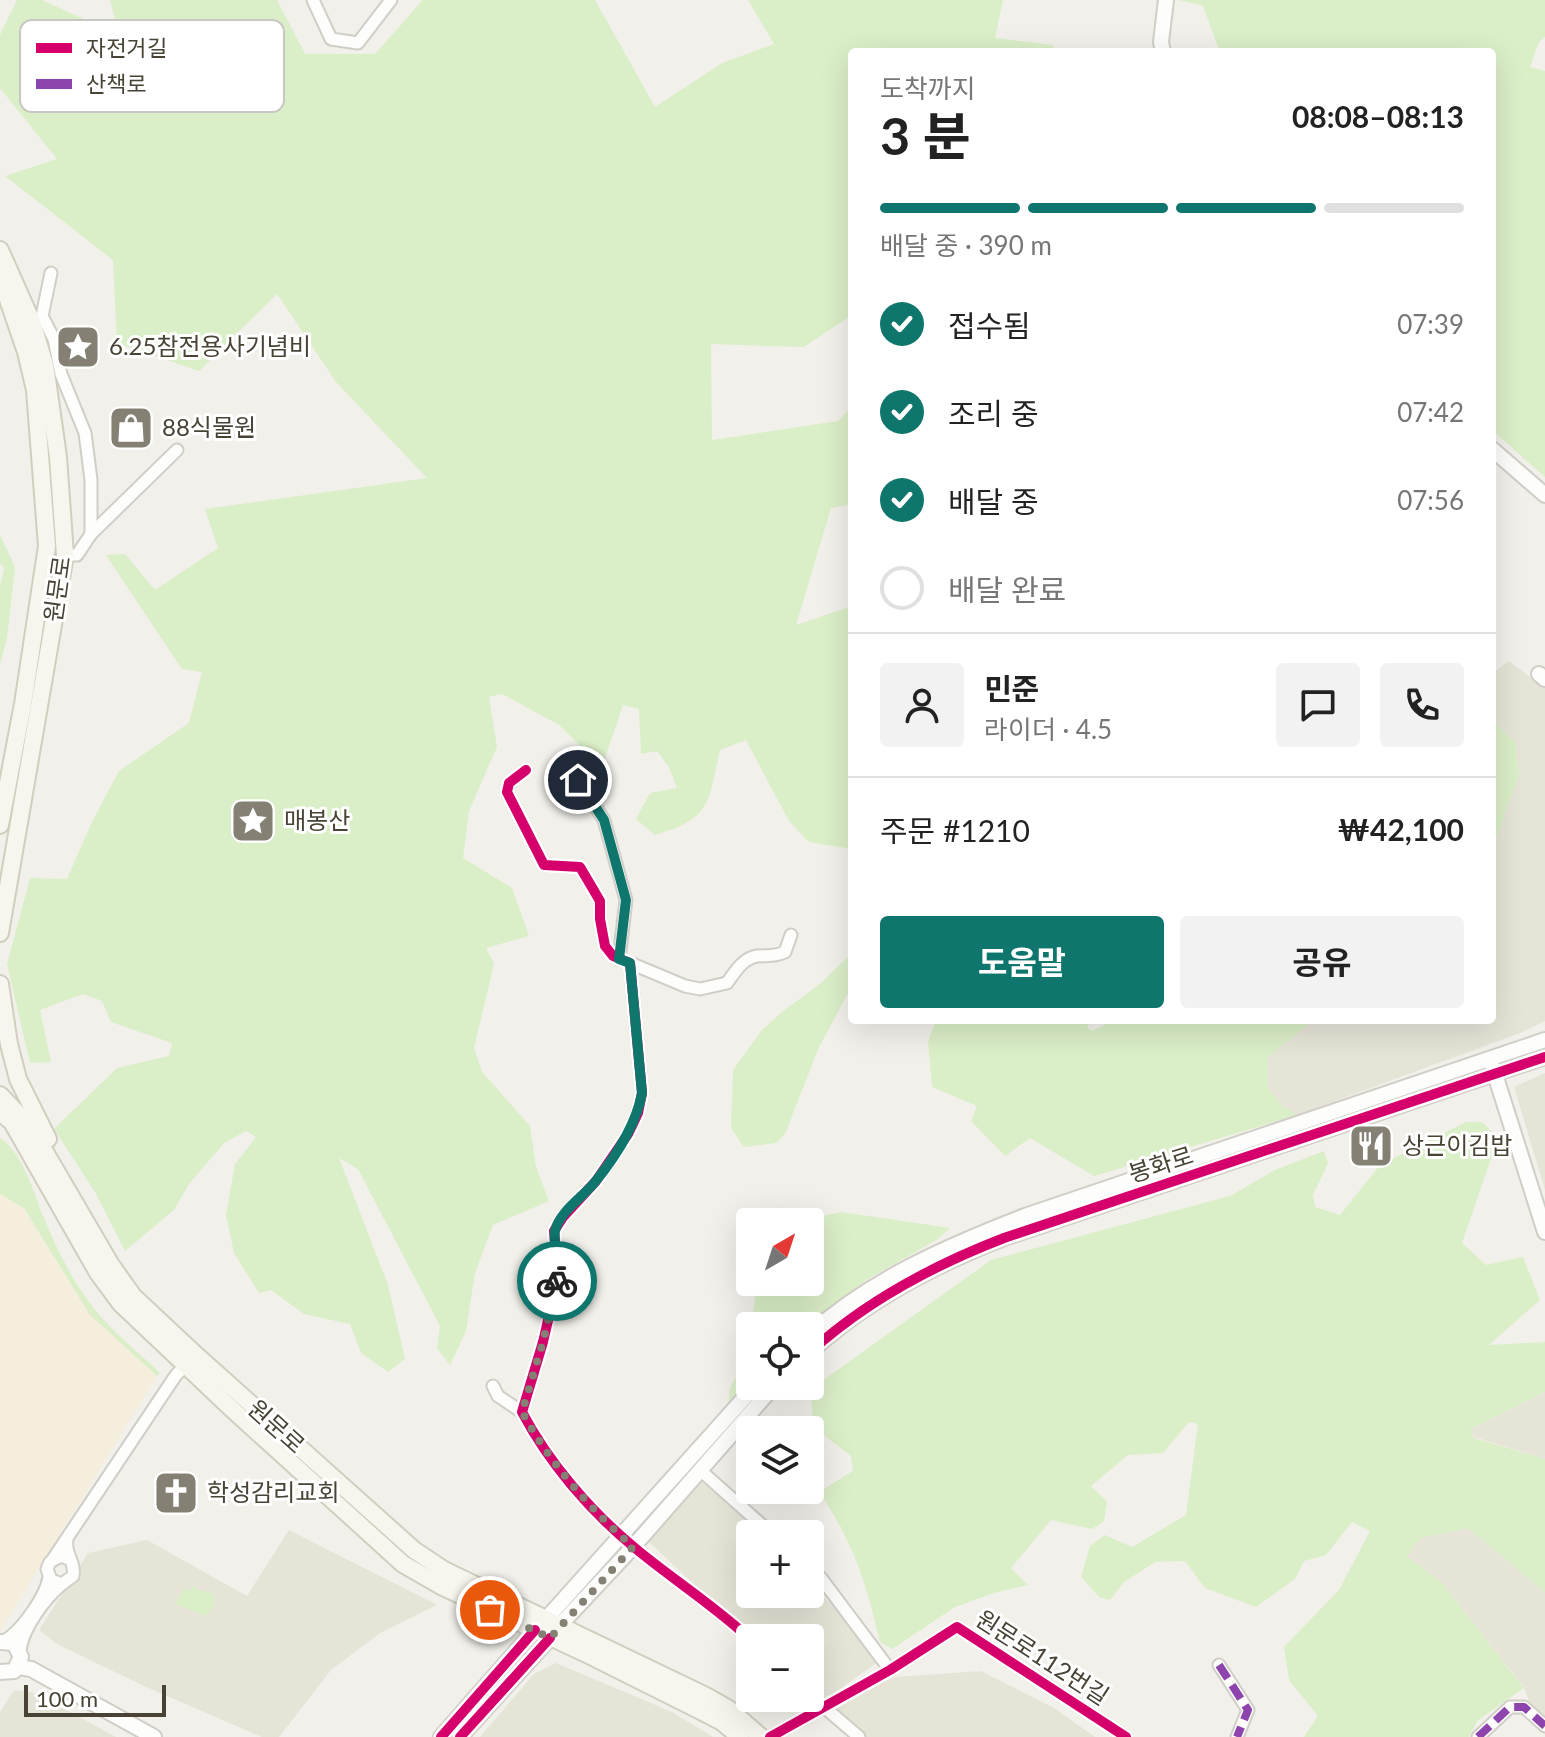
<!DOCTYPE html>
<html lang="ko">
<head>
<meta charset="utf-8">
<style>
	body { margin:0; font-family:Lato,"Noto Sans KR",sans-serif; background:#f2f2f2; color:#222; height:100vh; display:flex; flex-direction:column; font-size:30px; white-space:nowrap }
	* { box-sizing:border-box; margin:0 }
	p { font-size:26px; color:#767676 }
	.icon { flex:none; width:44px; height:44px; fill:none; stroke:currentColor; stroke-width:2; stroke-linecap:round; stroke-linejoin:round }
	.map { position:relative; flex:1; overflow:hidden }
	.panel { position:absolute; left:848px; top:48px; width:648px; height:976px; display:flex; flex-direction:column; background:#fff; border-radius:8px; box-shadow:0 8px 32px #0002 }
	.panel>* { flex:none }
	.needle { width:52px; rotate:39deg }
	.tools { position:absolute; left:736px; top:1208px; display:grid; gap:16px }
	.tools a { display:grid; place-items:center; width:88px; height:88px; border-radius:8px; background:#fff; box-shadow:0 8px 32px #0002; font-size:40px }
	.scale { position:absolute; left:24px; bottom:20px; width:142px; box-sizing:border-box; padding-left:8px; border:4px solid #484335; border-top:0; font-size:22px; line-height:28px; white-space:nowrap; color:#484335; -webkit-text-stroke:6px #fff; paint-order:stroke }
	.pin { position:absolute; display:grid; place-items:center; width:68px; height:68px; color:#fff; margin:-34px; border:4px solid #fff; border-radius:50%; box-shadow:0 2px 8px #0007 }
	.courier { position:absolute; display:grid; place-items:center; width:80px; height:80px; margin:-40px; border:6px solid #0f766e; border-radius:50%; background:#fff; color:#222; box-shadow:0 2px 10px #0007 }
	.headline em { font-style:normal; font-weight:700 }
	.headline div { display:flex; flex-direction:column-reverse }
	.headline { display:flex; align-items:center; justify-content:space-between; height:136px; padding:0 32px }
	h1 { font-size:52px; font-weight:700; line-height:60px }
	.bar { display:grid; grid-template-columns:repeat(4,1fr); gap:12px 8px; align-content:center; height:96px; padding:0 32px }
	.bar i { height:10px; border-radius:6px; background:#e0e0e0 }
	.bar .selected { background:#0f766e }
	.bar p { grid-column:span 4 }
	.line { display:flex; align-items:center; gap:20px; padding:0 32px; border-top:2px solid #e0e0e0 }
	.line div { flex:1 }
	.round { display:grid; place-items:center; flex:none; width:84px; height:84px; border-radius:8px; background:#f2f2f2 }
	ol { padding:0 32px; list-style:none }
	li { display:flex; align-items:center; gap:24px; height:88px }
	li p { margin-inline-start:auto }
	li .icon { padding:8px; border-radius:50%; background:#0f766e; color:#fff; stroke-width:4 }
	li:last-child { color:#767676 }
	li i { width:44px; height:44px; border:4px solid #e0e0e0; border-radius:50% }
	.action { display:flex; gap:16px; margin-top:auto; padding:16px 32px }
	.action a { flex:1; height:92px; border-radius:8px; background:#0f766e; color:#fff; font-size:32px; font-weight:700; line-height:92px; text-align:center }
	.action a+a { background:#f2f2f2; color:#222 }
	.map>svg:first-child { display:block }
	.residential { fill:#e6e3d7 }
	.commercial { fill:#f5eedc }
	.green { fill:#daeec7 }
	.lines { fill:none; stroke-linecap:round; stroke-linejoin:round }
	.minor-casing { stroke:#d0cec7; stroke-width:15 }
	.tertiary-casing { stroke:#d0cec7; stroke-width:18 }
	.secondary-casing { stroke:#d1cec0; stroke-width:20 }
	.minor { stroke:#fdfdfc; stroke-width:11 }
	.tertiary { stroke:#fdfdfc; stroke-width:14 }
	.secondary { stroke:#f7f6ee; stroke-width:16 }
	.quiet { stroke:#8e44ad; stroke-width:8; stroke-dasharray:16 8; stroke-linecap:butt }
	.cycleway-casing { stroke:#fff; stroke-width:15 }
	.cycleway { stroke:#d6006c; stroke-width:10 }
	.done { stroke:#848074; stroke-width:8; stroke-dasharray:0 14.4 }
	.route { stroke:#0f766e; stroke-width:10 }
	.labels { text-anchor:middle; stroke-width:6; stroke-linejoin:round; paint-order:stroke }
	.poi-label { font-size:24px; fill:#484335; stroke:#fff; text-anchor:start }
	.street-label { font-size:24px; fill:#484335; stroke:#fff }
	.key { fill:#fff; stroke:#c8c7c2; stroke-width:2 }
	.key-label { font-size:22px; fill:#484335 }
</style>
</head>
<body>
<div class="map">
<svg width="1545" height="1737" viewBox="0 0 1545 1737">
	<rect width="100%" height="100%" fill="#f2f0ea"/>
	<!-- residential -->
	<g class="residential">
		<polygon points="1509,661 1545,688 1545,1021 1523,1032 1297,1115 1284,1107 1268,1088 1268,1057 1314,1020 1492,1020 1492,851 1519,774 1515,742 1492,719 1492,673"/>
		<polygon points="1545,1073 1545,1190 1514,1087"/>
		<polygon points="1545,1392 1545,1459 1474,1437 1471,1429"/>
		<polygon points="698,1479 763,1534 750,1534 750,1594 810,1594 810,1583 855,1630 878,1662 821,1702 810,1691 810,1638 751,1638 646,1539"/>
		<polygon points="1468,1528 1545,1592 1545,1718 1530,1704 1524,1687 1442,1583 1407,1556 1420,1538"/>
		<polygon points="289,1530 437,1605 380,1633 331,1670 279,1737 262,1737 144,1686 57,1644 39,1630 88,1553 147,1540 247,1596"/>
		<polygon points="556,1663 672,1712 713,1737 480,1737 534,1674"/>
		<polygon points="981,1671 1054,1708 1095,1737 865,1737 830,1707 882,1678"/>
		<polygon points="14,1690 35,1693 116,1737 0,1737 0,1712"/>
	</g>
	<!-- commercial -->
	<polygon class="commercial" points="0,1194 23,1208 90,1315 157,1376 0,1631"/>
	<!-- green -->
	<g class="green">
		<path d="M 17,0 L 42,0 L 119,35 L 110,0 L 277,0 L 305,54 L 375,54 L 423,0 L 595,0 L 655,107 L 722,63 L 774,44 L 748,0 L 1003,0 L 995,38 L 1053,45 L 1055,52 L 852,52 L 852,315 L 804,347 L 711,344 L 712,440 L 838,421 L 852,407 L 852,504 L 831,508 L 796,625 L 852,606 L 852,849 L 809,842 L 789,821 L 746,740 L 720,750 C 708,803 712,818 655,835 L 636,819 L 650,793 L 677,788 L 669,767 L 657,751 L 641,754 L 639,709 L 623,705 L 602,767 L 559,725 L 502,694 L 489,697 L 497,747 L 469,811 L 463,858 L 512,888 L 529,936 L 486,948 L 494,964 L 474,1048 L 482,1072 L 530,1126 L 536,1167 L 549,1201 L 493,1225 L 475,1273 L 466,1331 L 450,1365 L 437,1348 L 440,1326 L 358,1169 L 339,1158 L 388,1285 L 405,1359 L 388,1372 L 361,1353 L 350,1324 L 304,1314 L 271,1290 L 259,1293 L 234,1253 L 226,1215 L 235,1164 L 256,1137 L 246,1131 L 224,1143 L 189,1184 L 174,1210 L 125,1251 L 95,1192 L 54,1129 L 117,1068 L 169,1056 L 172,1043 L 111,1022 L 102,1001 L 83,994 L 40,1010 L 51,1062 L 30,1063 L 7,964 L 30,878 L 67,879 L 92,822 L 119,771 L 189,723 L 202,672 L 182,669 L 106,555 L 125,554 L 155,590 L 218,548 L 205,509 L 427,478 L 336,382 L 277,294 L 199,371 L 117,343 L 113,260 L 5,176 L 57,159 L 0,88 L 0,35 Z"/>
		<polygon points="1179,0 1545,0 1545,37 1539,42 1530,67 1545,71 1545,477 1492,430 1492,52 1220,52 1203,6"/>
		<polygon points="0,535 15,567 7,638 0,664 0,587 4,568 0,563"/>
		<polygon points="1492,719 1515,742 1519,774 1492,851"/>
		<polygon points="852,953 852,986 819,1047 785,1134 776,1143 744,1147 731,1128 733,1070 762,1030 782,1012 821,983"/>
		<polygon points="936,1020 1090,1020 1087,1027 1092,1031 1115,1020 1314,1020 1268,1057 1268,1088 1284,1107 1297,1115 1094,1176 1030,1138 1005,1156 971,1121 977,1106 932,1087 928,1041"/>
		<path d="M 1466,1122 L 1482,1122 L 1498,1138 L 1462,1243 L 1486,1265 L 1523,1257 L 1540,1300 L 1489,1345 L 1545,1342 L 1545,1392 L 1471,1429 L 1474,1438 L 1545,1459 L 1545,1592 L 1468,1528 L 1420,1538 L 1407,1556 L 1442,1583 L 1524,1688 L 1478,1720 L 1469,1737 L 1304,1737 L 1318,1716 L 1289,1680 L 1284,1647 L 1339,1590 L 1370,1531 L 1352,1522 L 1326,1555 L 1304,1561 L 1295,1579 L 1256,1607 L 1205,1588 L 1185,1561 L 1155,1562 L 1124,1582 L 1110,1600 L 1099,1597 L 1081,1577 L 1090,1546 L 1105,1535 L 1132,1547 L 1186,1515 L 1198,1424 L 1189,1422 L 1163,1453 L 1128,1455 L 1091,1486 L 1107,1502 L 1104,1521 L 1092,1529 L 1051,1520 L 1011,1568 L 1028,1585 L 994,1593 L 955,1607 L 892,1649 L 880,1642 C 866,1583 854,1543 819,1492 L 853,1471 L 851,1456 L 813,1427 L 811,1389 L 991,1260 L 1230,1196 L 1275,1170 L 1324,1151 L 1328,1163 L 1313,1195 L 1315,1207 L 1340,1215 L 1380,1165 Z"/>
		<path d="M 0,1138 C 21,1151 33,1189 41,1211 C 53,1241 68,1273 87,1299 C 106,1327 135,1349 160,1373 L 157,1376 L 90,1315 L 24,1208 L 0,1194 Z"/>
		<polygon points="841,1212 950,1228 938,1239 868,1279 805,1326 751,1326 757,1282 810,1282 810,1222 794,1222"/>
		<polygon points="750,1331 750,1378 728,1407 730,1388 746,1359"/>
		<polygon points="193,1586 203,1592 208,1590 214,1596 214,1607 206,1616 175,1604 184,1588 190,1591"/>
	</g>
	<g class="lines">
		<!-- minor casing -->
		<g class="minor-casing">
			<g id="minor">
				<polyline points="313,0 331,39 358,43 391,0"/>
				<polyline points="51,273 42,316 54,339 61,374 85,433 91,480 91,534 77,555 65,555"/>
				<polyline points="91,534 177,450"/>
				<path d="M 526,770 L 509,783 L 507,792 L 544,865 L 580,867 L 600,901 L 600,919 L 605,946 L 613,956 L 630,963 L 642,1093 L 638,1113 L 628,1134 L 596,1181 L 563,1217 L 554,1231 L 558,1277 L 543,1342 L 522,1412 C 549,1463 590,1511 635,1548 C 672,1579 715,1606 750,1639"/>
				<polyline points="578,780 604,820 626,900 619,959"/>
				<path d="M 630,963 L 685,986 L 700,989 L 727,983 C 735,972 743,958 757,956 C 768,955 774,957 785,952 L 791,935"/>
				<polyline points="493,1386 498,1396 522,1412"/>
				<polyline points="700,1470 772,1534"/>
				<path d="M 67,1539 C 64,1554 76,1562 73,1576 L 62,1584 L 51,1580 L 47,1569 L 50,1562 L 61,1556 L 69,1559"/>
				<polyline points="53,1559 176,1375 186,1365"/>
				<polyline points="810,1568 821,1578 890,1670"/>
				<path d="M 4,1641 C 21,1632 46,1596 49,1577"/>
				<path d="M 20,1651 C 22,1629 45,1598 62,1584"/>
				<polyline points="1219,1665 1248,1710 1237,1737"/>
				<polyline points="810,1695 859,1737"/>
				<polyline points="770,1737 890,1670 957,1627 1126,1737"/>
				<polyline points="1478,1737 1510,1707 1524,1707 1545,1726"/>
			</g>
		</g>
		<!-- tertiary casing -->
		<g class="tertiary-casing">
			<g id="tertiary">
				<polyline points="1163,52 1161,42 1166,0"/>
				<polyline points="1492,449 1545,495"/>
				<polyline points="1539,674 1545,679"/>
				<polyline points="1493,1068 1545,1232"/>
				<path d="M 810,1334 C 873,1278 948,1246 1025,1216 L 1545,1040"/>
				<path d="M 810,1352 C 866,1301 934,1265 1004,1238 L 1545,1057"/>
				<polyline points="547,1618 755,1386"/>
				<polyline points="560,1625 633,1547 774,1386"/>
				<polyline points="0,1642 14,1643 21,1657 14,1671 0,1672"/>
				<polyline points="18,1667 31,1669 154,1737"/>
				<polyline points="441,1737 535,1630"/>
				<polyline points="460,1737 550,1638"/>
			</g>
		</g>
		<!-- secondary casing -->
		<g class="secondary-casing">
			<g id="secondary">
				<polyline points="0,250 32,322 45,365 58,457 65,555 0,933"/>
				<polyline points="0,276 26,352 35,390 47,546 23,704 0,825"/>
				<polyline points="0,984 9,1044 18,1079 48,1139"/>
				<polyline points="0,1095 24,1120 38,1140 111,1265 133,1296 195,1354 414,1550 444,1570 706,1696 729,1709 761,1737"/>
				<polyline points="0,1112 12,1122 98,1273 121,1304 233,1410 403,1564 443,1587 591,1656 699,1710 722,1722 740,1737"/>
			</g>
		</g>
		<!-- minor -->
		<use href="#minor" class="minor"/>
		<!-- tertiary -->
		<use href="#tertiary" class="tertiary"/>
		<!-- secondary -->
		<use href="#secondary" class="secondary"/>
		<!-- quiet -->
		<g class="quiet">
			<polyline points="1219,1665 1248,1710 1237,1737"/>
			<polyline points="1478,1737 1510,1707 1524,1707 1545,1726"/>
		</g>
		<!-- cycleway casing -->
		<g class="cycleway-casing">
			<g id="cycleway">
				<path d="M 526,770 L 509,783 L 507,792 L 544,865 L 580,867 L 600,901 L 600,919 L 605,946 L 613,956 L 630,963 L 642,1093 L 638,1113 L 628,1134 L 596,1181 L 563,1217 L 554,1231 L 558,1277 L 543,1342 L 522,1412 C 549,1463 590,1511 635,1548 C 672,1579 715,1606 750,1639"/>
				<path d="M 810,1352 C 866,1301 934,1265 1004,1238 L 1545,1057"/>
				<polyline points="441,1737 535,1630"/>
				<polyline points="460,1737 550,1638"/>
				<polyline points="770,1737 890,1670 957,1627 1126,1737"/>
			</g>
		</g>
		<!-- cycleway -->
		<use href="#cycleway" class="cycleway"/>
	</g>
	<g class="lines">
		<!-- done -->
		<path class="done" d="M 490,1610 L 550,1638 L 633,1547 C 589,1508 550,1463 522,1412 L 543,1342 L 557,1281"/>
		<!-- route -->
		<path class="route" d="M 557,1281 C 559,1267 553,1239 555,1231 C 559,1212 584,1196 595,1182 C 616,1156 636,1126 642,1093 L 630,963 L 619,959 L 626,900 L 604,820 L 578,780"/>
	</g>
	<!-- icons -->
	<defs>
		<g id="sight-square" transform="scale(2.3)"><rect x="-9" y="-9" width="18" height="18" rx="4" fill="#848074" stroke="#fff"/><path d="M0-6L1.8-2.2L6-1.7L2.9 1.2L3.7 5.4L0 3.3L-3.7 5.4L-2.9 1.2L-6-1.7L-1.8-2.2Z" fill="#fff"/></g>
		<g id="shop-square" transform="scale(2.3)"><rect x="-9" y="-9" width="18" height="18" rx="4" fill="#848074" stroke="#fff"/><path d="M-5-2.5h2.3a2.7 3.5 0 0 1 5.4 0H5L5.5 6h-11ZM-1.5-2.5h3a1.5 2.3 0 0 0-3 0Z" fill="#fff"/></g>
		<g id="restaurant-square" transform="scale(2.3)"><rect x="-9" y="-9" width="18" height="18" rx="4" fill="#848074" stroke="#fff"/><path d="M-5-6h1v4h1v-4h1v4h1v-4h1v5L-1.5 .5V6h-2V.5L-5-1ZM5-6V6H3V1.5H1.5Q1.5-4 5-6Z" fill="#fff"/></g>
		<g id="church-square" transform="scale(2.3)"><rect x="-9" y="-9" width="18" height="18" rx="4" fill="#848074" stroke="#fff"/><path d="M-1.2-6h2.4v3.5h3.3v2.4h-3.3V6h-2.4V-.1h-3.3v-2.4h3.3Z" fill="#fff"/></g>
	</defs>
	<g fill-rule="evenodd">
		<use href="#sight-square" x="78" y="347"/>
		<use href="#shop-square" x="131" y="428"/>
		<use href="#sight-square" x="253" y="821"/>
		<use href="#restaurant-square" x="1371" y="1146"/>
		<use href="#church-square" x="176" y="1493"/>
	</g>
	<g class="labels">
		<!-- poi labels -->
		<g class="poi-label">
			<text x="109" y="355">6.25참전용사기념비</text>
			<text x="162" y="436">88식물원</text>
			<text x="284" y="829">매봉산</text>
			<text x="1402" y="1154">상근이김밥</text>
			<text x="207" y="1501">학성감리교회</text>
		</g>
		<!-- street labels -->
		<g class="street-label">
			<text transform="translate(58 589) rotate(-82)" y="8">원문로</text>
			<text transform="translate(1161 1165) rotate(-18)" y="8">봉화로</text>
			<text transform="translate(276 1427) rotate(42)" y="8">원문로</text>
			<text transform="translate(1042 1658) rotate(33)" y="8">원문로112번길</text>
		</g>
	</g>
	<!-- legend -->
	<rect x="20" y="20" width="264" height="92" rx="12" class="key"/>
	<rect x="36" y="43" width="36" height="10" fill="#d6006c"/>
	<rect x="36" y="79" width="36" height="10" fill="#8e44ad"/>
	<g class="key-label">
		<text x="86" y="56">자전거길</text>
		<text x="86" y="92">산책로</text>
	</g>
</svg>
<div class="tools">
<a><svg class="needle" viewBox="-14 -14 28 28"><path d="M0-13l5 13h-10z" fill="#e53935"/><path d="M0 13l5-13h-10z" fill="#767676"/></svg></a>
<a><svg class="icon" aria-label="locate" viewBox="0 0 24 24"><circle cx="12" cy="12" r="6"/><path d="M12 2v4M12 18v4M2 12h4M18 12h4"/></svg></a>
<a><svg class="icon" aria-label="layers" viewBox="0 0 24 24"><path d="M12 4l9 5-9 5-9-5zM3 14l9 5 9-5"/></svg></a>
<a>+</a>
<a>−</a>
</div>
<div class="scale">100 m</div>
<div class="pin" style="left:490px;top:1610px;background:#ea580c"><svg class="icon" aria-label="bag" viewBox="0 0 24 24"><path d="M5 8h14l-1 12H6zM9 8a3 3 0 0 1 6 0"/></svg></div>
<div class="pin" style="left:578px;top:780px;background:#1f2937"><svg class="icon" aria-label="home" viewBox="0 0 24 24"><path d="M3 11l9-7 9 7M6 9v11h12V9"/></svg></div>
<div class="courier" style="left:557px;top:1281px"><svg class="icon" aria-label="bike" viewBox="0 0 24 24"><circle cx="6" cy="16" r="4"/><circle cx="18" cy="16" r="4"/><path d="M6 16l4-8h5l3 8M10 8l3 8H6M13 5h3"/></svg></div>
<section class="panel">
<div class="headline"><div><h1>3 분</h1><p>도착까지</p></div><em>08:08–08:13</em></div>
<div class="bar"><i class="selected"></i><i class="selected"></i><i class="selected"></i><i></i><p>배달 중 · 390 m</p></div>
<ol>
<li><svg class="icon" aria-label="check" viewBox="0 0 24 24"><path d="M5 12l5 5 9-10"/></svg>접수됨<p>07:39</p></li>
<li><svg class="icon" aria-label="check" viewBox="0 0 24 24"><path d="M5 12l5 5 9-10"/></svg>조리 중<p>07:42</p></li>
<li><svg class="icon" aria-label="check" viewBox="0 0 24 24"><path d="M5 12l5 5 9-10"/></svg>배달 중<p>07:56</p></li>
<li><i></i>배달 완료</li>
</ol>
<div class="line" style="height:144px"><a class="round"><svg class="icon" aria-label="person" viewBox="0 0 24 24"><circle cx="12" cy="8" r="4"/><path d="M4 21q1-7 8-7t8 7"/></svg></a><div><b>민준</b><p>라이더 · 4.5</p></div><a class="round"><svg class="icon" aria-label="chat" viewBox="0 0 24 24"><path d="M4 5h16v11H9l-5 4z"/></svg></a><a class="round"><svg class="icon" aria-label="phone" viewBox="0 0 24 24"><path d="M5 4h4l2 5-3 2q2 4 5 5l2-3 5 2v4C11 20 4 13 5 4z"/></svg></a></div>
<div class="line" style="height:104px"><div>주문 #1210</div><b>₩42,100</b></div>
<div class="action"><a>도움말</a><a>공유</a></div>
</section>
</div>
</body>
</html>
